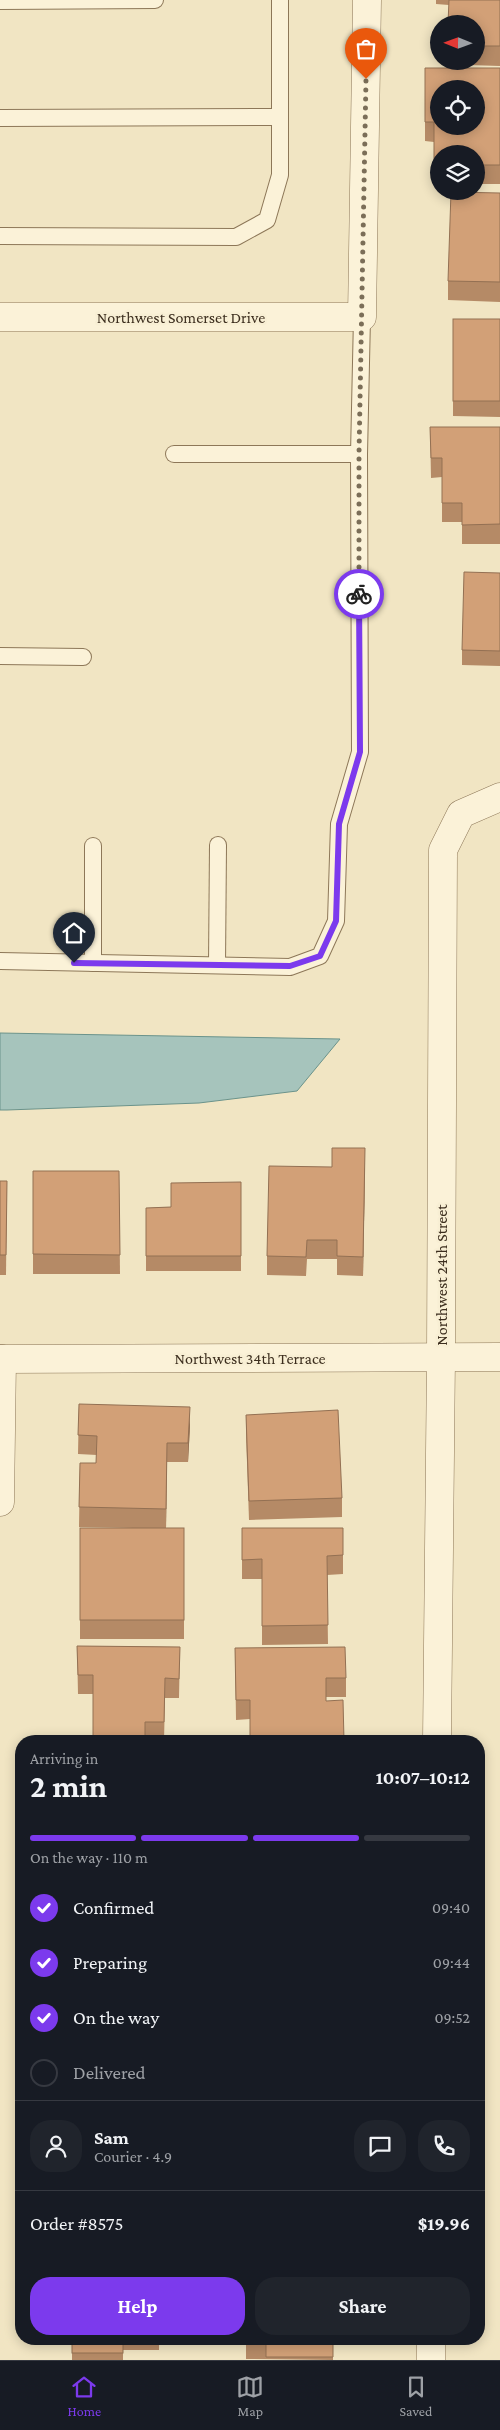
<!DOCTYPE html>
<html lang="en">
<head>
<meta charset="utf-8">
<style>
	body { margin:0; font-family:"Crimson Pro",serif; background:#20242c; color:#f1f3f6; height:100vh; display:flex; flex-direction:column; font-size:19px; white-space:nowrap }
	* { box-sizing:border-box; margin:0 }
	p { font-size:16px; color:#9ea1a6 }
	.icon { flex:none; width:28px; height:28px; fill:none; stroke:currentColor; stroke-width:2; stroke-linecap:round; stroke-linejoin:round }
	.map { position:relative; flex:1; overflow:hidden }
	.panel { position:absolute; left:15px; top:1735px; width:470px; height:610px; display:flex; flex-direction:column; background:#171b24; border-radius:20px; box-shadow:0 2px 12px #0003 }
	.panel>* { flex:none }
	.needle { width:32px; rotate:271deg }
	.fabs { position:absolute; left:430px; top:15px; display:grid; gap:10px }
	.fabs a { display:grid; place-items:center; width:55px; height:55px; border-radius:50%; background:#171b24; box-shadow:0 2px 12px #0003; font-size:25px }
	.pin { position:absolute; display:grid; place-items:center; width:42px; height:42px; color:#fff; margin:-51px -21px; border-radius:50% 50% 50% 0; rotate:-45deg; box-shadow:0 0 5px #0007 }
	.pin .icon { rotate:45deg }
	.courier { position:absolute; display:grid; place-items:center; width:50px; height:50px; margin:-25px; border:4px solid #7c3aed; border-radius:50%; background:#fff; color:#222; box-shadow:0 1px 6px #0007 }
	.summary em { font-style:normal; font-weight:700 }
	.summary div { display:flex; flex-direction:column-reverse }
	.summary { display:flex; align-items:center; justify-content:space-between; height:85px; padding:0 15px }
	h1 { font-size:32px; font-weight:700; line-height:38px }
	.bar { display:grid; grid-template-columns:repeat(4,1fr); gap:8px 5px; align-content:center; height:60px; padding:0 15px }
	.bar i { height:6px; border-radius:4px; background:#363941 }
	.bar .selected { background:#7c3aed }
	.bar p { grid-column:span 4 }
	.line { display:flex; align-items:center; gap:12px; padding:0 15px; border-top:1px solid #363941 }
	.line div { flex:1 }
	.round { display:grid; place-items:center; flex:none; width:52px; height:52px; border-radius:20px; background:#20242c }
	ol { padding:0 15px; list-style:none }
	li { display:flex; align-items:center; gap:15px; height:55px }
	li p { margin-inline-start:auto }
	li .icon { padding:5px; border-radius:50%; background:#7c3aed; color:#fff; stroke-width:4 }
	li:last-child { color:#9ea1a6 }
	li i { width:28px; height:28px; border:2px solid #363941; border-radius:50% }
	.cta { display:flex; gap:10px; margin-top:auto; padding:10px 15px }
	.cta a { flex:1; height:58px; border-radius:20px; background:#7c3aed; color:#fff; font-size:20px; font-weight:700; line-height:58px; text-align:center }
	.cta a+a { background:#20242c; color:#f1f3f6 }
	.tab-bar { display:flex; justify-content:space-around; align-items:center; height:70px; border-top:1px solid #363941; background:#171b24; font-size:14px; color:#9ea1a6 }
	.tab-bar a { display:grid; justify-items:center; gap:2px }
	.tab-bar .selected { color:#7c3aed }
	.map>svg:first-child { display:block }
	.water { fill:#a6c4bc; stroke:#6b938b }
	.lines { fill:none; stroke-linecap:round; stroke-linejoin:round }
	.service-casing { stroke:#8d7758; stroke-width:18 }
	.minor-casing { stroke:#8d7758; stroke-width:29 }
	.service { stroke:#fbf2d8; stroke-width:16 }
	.minor { stroke:#fbf2d8; stroke-width:28 }
	.wall { fill:#b58a66 }
	.shaded-wall { fill:#937053 }
	.building { fill:#d2a077; stroke:#937053; fill-rule:evenodd }
	.done { stroke:#7b6e58; stroke-width:5; stroke-dasharray:0 9 }
	.route { stroke:#7c3aed; stroke-width:6 }
	.labels { text-anchor:middle; stroke-width:5; stroke-linejoin:round; paint-order:stroke }
	.street-label { font-size:16px; fill:#3c2e1e; stroke:#f8efd4 }
</style>
</head>
<body>
<div class="map">
<svg width="500" height="2360" viewBox="0 0 500 2360">
	<rect width="100%" height="100%" fill="#f1e5c3"/>
	<!-- water -->
	<polygon class="water" points="0,1033 340,1039 297,1091 199,1103 7,1110 0,1110"/>
	<g class="lines">
		<!-- service casing -->
		<g class="service-casing">
			<g id="service">
				<polyline points="0,1 155,0"/>
				<polyline points="0,118 280,117"/>
				<polyline points="0,236 236,237 267,220 280,175 280,0"/>
				<polyline points="174,454 359,454"/>
				<polyline points="0,656 83,657"/>
				<polyline points="0,961 290,967 320,956 336,921 339,824 360,752 359,454 362,317"/>
				<polyline points="93,963 93,846"/>
				<polyline points="217,965 218,845"/>
			</g>
		</g>
		<!-- minor casing -->
		<g class="minor-casing">
			<g id="minor">
				<polyline points="0,317 362,317 367,0"/>
				<polyline points="0,1359 500,1357"/>
				<polyline points="0,1502 2,1359"/>
				<polyline points="437,1741 441,1357 443,850 461,814 500,797"/>
				<polyline points="431,2360 431,2339"/>
			</g>
		</g>
		<!-- service -->
		<use href="#service" class="service"/>
		<!-- minor -->
		<use href="#minor" class="minor"/>
	</g>
	<!-- wall -->
	<g class="wall">
		<polygon points="436,0 500,0 500,66 468,65 468,61 476,61 476,24 449,5 436,4"/>
		<polygon points="425,68 500,68 500,184 476,184 476,154 439,154 439,184 434,184 434,142 425,141"/>
		<polygon points="500,193 500,302 448,300 448,281"/>
		<polygon points="453,319 500,319 500,417 453,416"/>
		<polygon points="430,427 500,427 500,544 462,544 462,522 442,522 442,477 431,478"/>
		<polygon points="500,573 500,666 462,665 462,650"/>
		<polygon points="365,1168 363,1276 337,1275 337,1259 307,1259 306,1276 267,1275 267,1256"/>
		<polygon points="33,1171 119,1171 120,1274 33,1274"/>
		<polygon points="0,1181 7,1181 6,1275 0,1275"/>
		<polygon points="241,1182 241,1271 146,1271 146,1208 171,1207"/>
		<polygon points="79,1404 190,1426 188,1462 167,1462 166,1528 184,1528 184,1639 80,1639 80,1528 133,1528 79,1527 80,1463 96,1463 97,1455 78,1454"/>
		<polygon points="246,1415 342,1498 342,1517 249,1520 246,1434"/>
		<polygon points="242,1528 343,1528 343,1574 327,1575 328,1644 262,1645 262,1579 242,1579"/>
		<polygon points="77,1646 180,1647 179,1698 165,1698 164,1741 93,1741 93,1694 78,1694"/>
		<polygon points="235,1648 346,1678 346,1697 326,1697 326,1701 250,1719 236,1720"/>
		<polygon points="72,2339 159,2339 159,2350 123,2350 123,2360 72,2360"/>
		<polygon points="246,2339 333,2339 333,2360 246,2359"/>
	</g>
	<!-- shaded-wall -->
	<g class="shaded-wall">
		<polygon points="365,1148 365,1168 363,1276 363,1257"/>
		<polygon points="190,1407 190,1426 188,1462 188,1443"/>
		<polygon points="167,1443 167,1462 166,1529 166,1509"/>
	</g>
	<!-- building -->
	<g class="building">
		<polygon points="449,0 500,0 500,46 476,46 476,24 448,24"/>
		<path d="M 425,68 L 500,68 L 500,165 L 476,165 L 476,154 L 439,154 L 439,165 L 434,165 L 434,122 L 425,122 ZM 439,89 L 476,89 L 476,126 L 439,126 Z"/>
		<polygon points="451,192 500,193 500,282 448,281"/>
		<rect x="453" y="319" width="47" height="82"/>
		<polygon points="430,427 500,427 500,524 462,525 462,503 442,503 442,458 431,458"/>
		<polygon points="464,572 500,573 500,651 462,650"/>
		<polygon points="332,1148 365,1148 363,1257 337,1256 337,1240 307,1240 306,1257 267,1256 269,1166 332,1167"/>
		<polygon points="33,1171 119,1171 120,1255 33,1254"/>
		<polygon points="0,1181 7,1181 6,1255 0,1255"/>
		<polygon points="241,1182 241,1256 146,1256 146,1208 171,1207 171,1183"/>
		<polygon points="79,1404 190,1407 188,1443 167,1443 166,1509 79,1507 80,1463 96,1463 97,1436 78,1435"/>
		<polygon points="338,1410 342,1498 249,1501 246,1415"/>
		<rect x="80" y="1528" width="104" height="92"/>
		<polygon points="242,1528 343,1528 343,1555 327,1556 328,1625 262,1626 262,1559 242,1560"/>
		<polygon points="77,1646 180,1647 179,1679 165,1678 164,1722 145,1722 145,1741 93,1741 93,1675 78,1675"/>
		<polygon points="345,1647 346,1678 326,1678 326,1701 343,1700 344,1741 250,1741 250,1700 236,1700 235,1648"/>
		<rect x="72" y="2339" width="51" height="14"/>
		<polygon points="246,2339 333,2339 333,2357 266,2357 266,2340 246,2340"/>
	</g>
	<g class="lines">
		<!-- done -->
		<polyline class="done" points="359,594 359,454 366,79"/>
		<!-- route -->
		<polyline class="route" points="74,963 290,966 320,956 336,921 339,824 360,752 359,594"/>
	</g>
	<g class="labels">
		<!-- street labels -->
		<g class="street-label">
			<text x="181" y="323">Northwest Somerset Drive</text>
			<text transform="translate(441 1275) rotate(-90)" y="6">Northwest 24th Street</text>
			<text x="250" y="1364">Northwest 34th Terrace</text>
		</g>
	</g>
</svg>
<div class="fabs">
<a><svg class="needle" viewBox="-14 -14 28 28"><path d="M0-13l5 13h-10z" fill="#e53935"/><path d="M0 13l5-13h-10z" fill="#9ea1a6"/></svg></a>
<a><svg class="icon" aria-label="locate" viewBox="0 0 24 24"><circle cx="12" cy="12" r="6"/><path d="M12 2v4M12 18v4M2 12h4M18 12h4"/></svg></a>
<a><svg class="icon" aria-label="layers" viewBox="0 0 24 24"><path d="M12 4l9 5-9 5-9-5zM3 14l9 5 9-5"/></svg></a>
</div>
<div class="pin" style="left:366px;top:79px;background:#ea580c"><svg class="icon" aria-label="bag" viewBox="0 0 24 24"><path d="M5 8h14l-1 12H6zM9 8a3 3 0 0 1 6 0"/></svg></div>
<div class="pin" style="left:74px;top:963px;background:#1f2937"><svg class="icon" aria-label="home" viewBox="0 0 24 24"><path d="M3 11l9-7 9 7M6 9v11h12V9"/></svg></div>
<div class="courier" style="left:359px;top:594px"><svg class="icon" aria-label="bike" viewBox="0 0 24 24"><circle cx="6" cy="16" r="4"/><circle cx="18" cy="16" r="4"/><path d="M6 16l4-8h5l3 8M10 8l3 8H6M13 5h3"/></svg></div>
<section class="panel">
<div class="summary"><div><h1>2 min</h1><p>Arriving in</p></div><em>10:07–10:12</em></div>
<div class="bar"><i class="selected"></i><i class="selected"></i><i class="selected"></i><i></i><p>On the way · 110 m</p></div>
<ol>
<li><svg class="icon" aria-label="check" viewBox="0 0 24 24"><path d="M5 12l5 5 9-10"/></svg>Confirmed<p>09:40</p></li>
<li><svg class="icon" aria-label="check" viewBox="0 0 24 24"><path d="M5 12l5 5 9-10"/></svg>Preparing<p>09:44</p></li>
<li><svg class="icon" aria-label="check" viewBox="0 0 24 24"><path d="M5 12l5 5 9-10"/></svg>On the way<p>09:52</p></li>
<li><i></i>Delivered</li>
</ol>
<div class="line" style="height:90px"><a class="round"><svg class="icon" aria-label="person" viewBox="0 0 24 24"><circle cx="12" cy="8" r="4"/><path d="M4 21q1-7 8-7t8 7"/></svg></a><div><b>Sam</b><p>Courier · 4.9</p></div><a class="round"><svg class="icon" aria-label="chat" viewBox="0 0 24 24"><path d="M4 5h16v11H9l-5 4z"/></svg></a><a class="round"><svg class="icon" aria-label="phone" viewBox="0 0 24 24"><path d="M5 4h4l2 5-3 2q2 4 5 5l2-3 5 2v4C11 20 4 13 5 4z"/></svg></a></div>
<div class="line" style="height:65px"><div>Order #8575</div><b>$19.96</b></div>
<div class="cta"><a>Help</a><a>Share</a></div>
</section>
</div>
<nav class="tab-bar">
<a class="selected"><svg class="icon" aria-label="home" viewBox="0 0 24 24"><path d="M3 11l9-7 9 7M6 9v11h12V9"/></svg>Home</a>
<a><svg class="icon" aria-label="map" viewBox="0 0 24 24"><path d="M3 6l6-2 6 2 6-2v14l-6 2-6-2-6 2zM9 4v14M15 6v14"/></svg>Map</a>
<a><svg class="icon" aria-label="saved" viewBox="0 0 24 24"><path d="M7 4h10v16l-5-4-5 4z"/></svg>Saved</a>
</nav>
</body>
</html>
